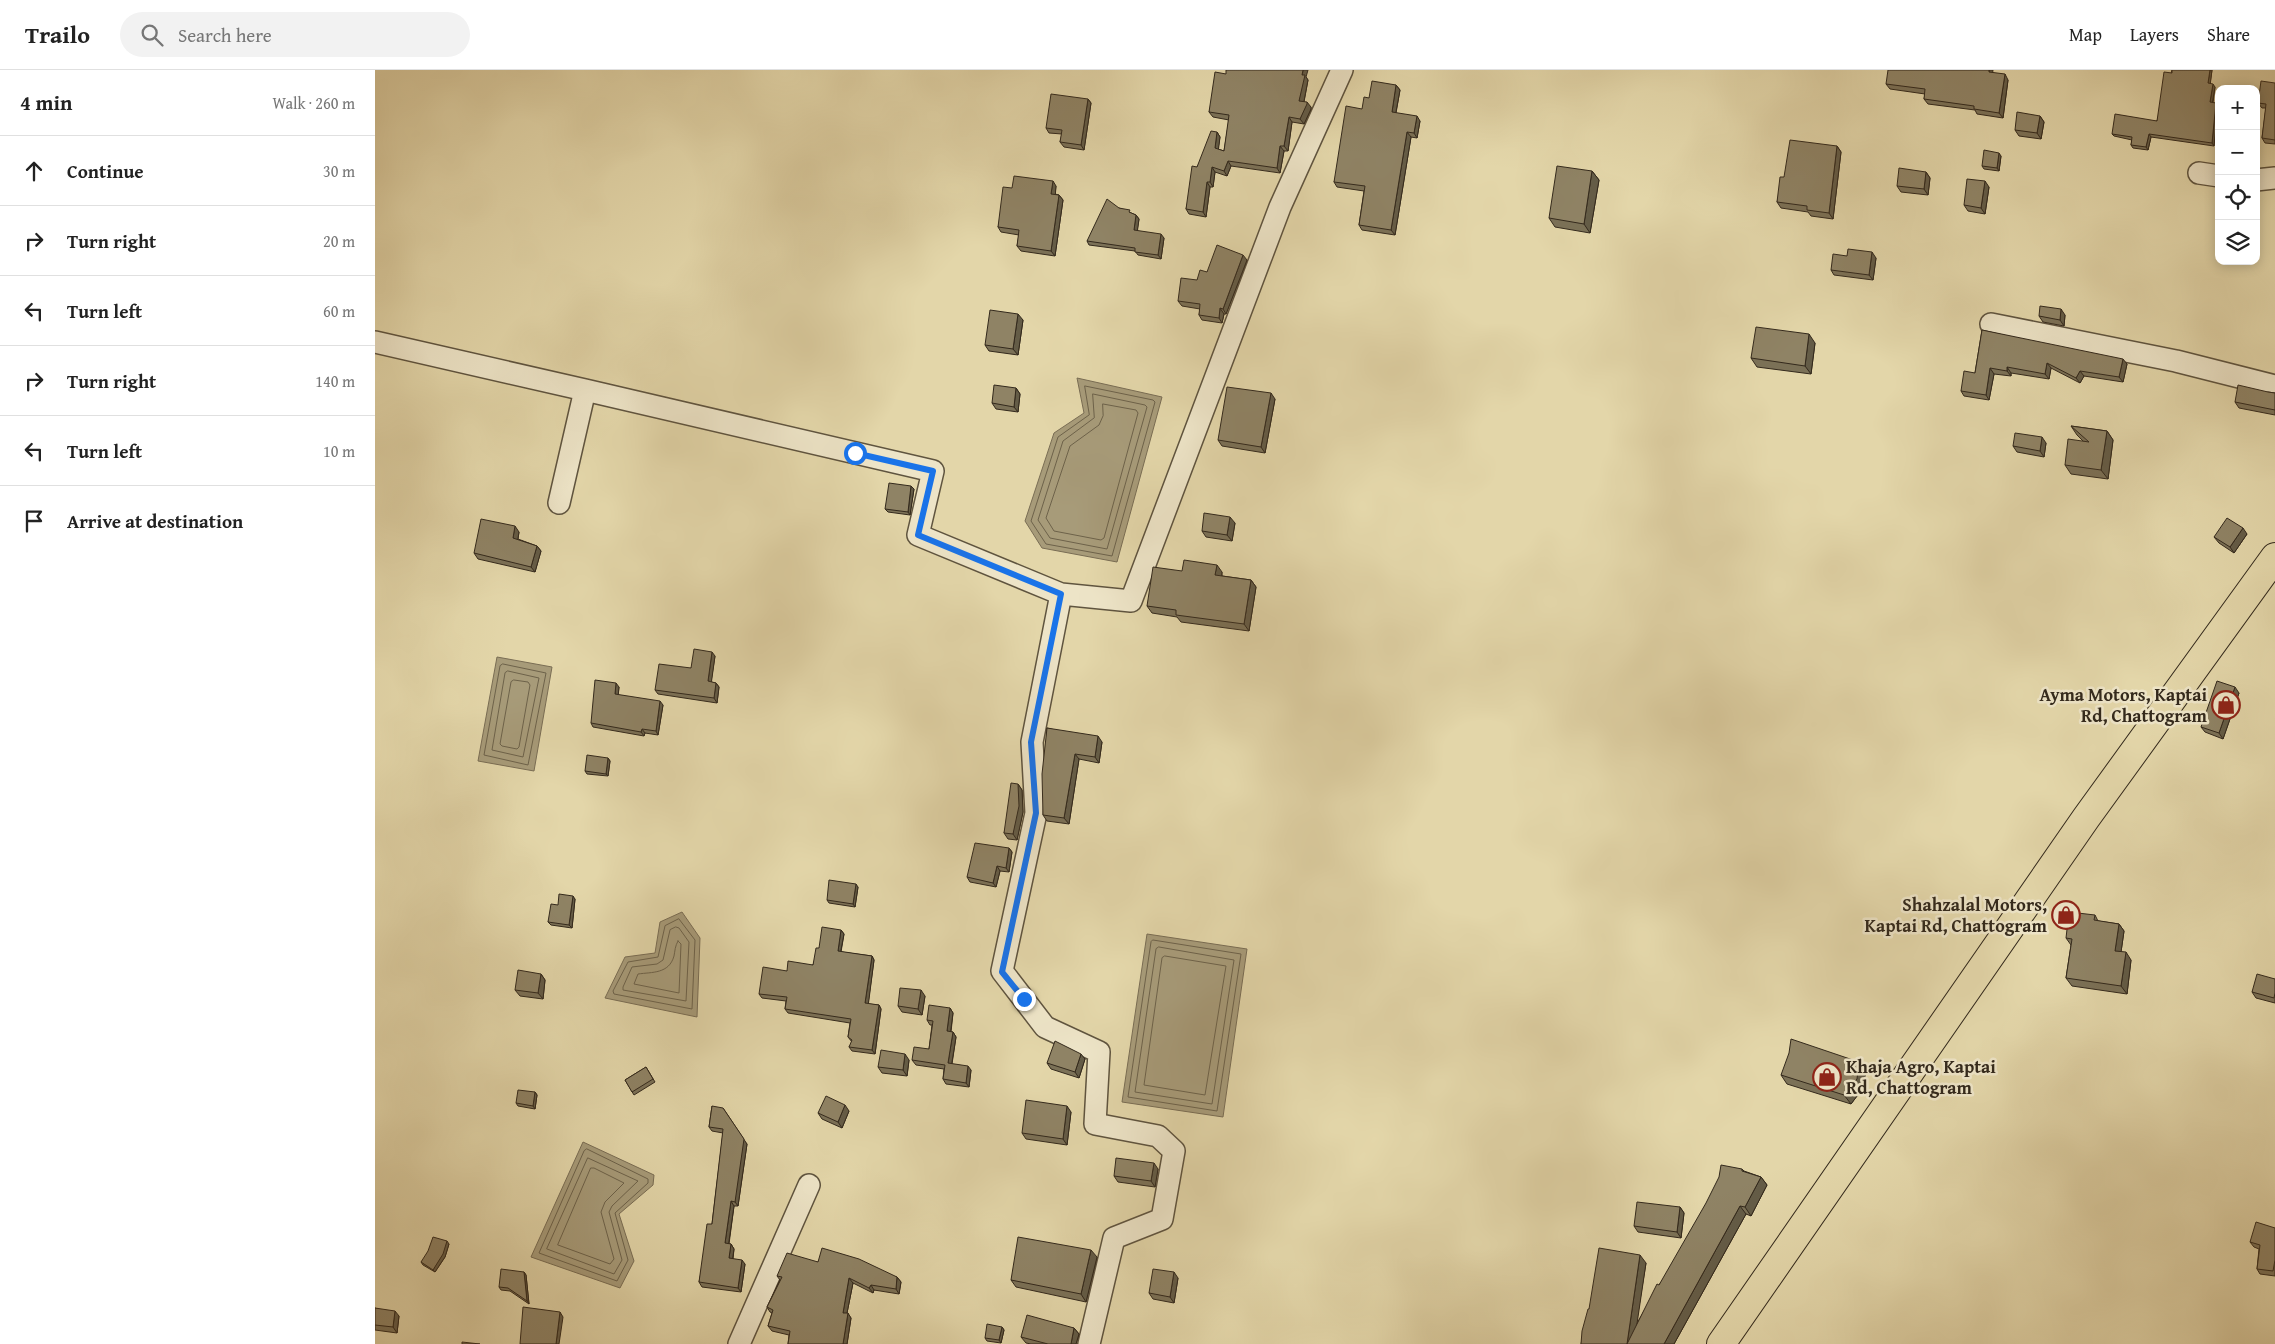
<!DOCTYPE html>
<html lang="en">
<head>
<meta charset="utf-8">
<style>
	:root { --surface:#fff; --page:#f2f2f2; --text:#222; --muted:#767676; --line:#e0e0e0 }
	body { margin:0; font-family:"Gentium Book Plus",serif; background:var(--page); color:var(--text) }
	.controls { position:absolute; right:15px; top:15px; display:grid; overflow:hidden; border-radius:10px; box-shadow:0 2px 12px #0003 }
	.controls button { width:45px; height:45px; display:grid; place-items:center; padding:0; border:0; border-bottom:1px solid var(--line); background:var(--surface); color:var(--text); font:25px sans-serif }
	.stop { position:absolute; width:15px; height:15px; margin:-11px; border:4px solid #1a73e8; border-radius:50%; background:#fff }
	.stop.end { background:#1a73e8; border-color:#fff; box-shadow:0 1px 5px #0008 }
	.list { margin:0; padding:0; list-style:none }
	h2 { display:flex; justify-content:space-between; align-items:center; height:65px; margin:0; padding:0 20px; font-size:21px }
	h2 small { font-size:16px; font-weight:400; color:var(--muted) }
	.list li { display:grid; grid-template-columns:32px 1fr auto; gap:15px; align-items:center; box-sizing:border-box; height:70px; padding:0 20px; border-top:1px solid var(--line) }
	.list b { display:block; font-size:19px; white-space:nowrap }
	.list em { font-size:16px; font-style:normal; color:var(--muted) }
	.icon { flex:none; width:28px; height:28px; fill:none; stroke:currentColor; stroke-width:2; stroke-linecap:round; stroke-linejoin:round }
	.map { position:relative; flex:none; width:1900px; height:1274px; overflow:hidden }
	header { display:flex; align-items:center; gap:30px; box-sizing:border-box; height:70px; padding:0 25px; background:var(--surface); border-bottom:1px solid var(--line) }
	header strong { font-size:24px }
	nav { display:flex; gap:28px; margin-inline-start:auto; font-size:18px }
	.search { width:350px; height:45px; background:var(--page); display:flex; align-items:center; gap:12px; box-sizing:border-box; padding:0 18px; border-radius:28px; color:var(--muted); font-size:19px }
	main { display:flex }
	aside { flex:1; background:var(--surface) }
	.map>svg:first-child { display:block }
	.water { fill:#a79b79; stroke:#796d54 }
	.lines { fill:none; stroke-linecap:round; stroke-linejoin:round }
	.shore { stroke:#6d624a; stroke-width:1 }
	.street-casing { stroke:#5f543f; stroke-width:24 }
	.primary-casing { stroke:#33291c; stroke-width:30 }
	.street { stroke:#ede4c7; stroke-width:21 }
	.primary { stroke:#e3d6a9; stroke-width:28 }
	.wall { fill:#7b7157; stroke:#33291c }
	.shaded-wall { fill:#645c47; stroke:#33291c }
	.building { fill:#8f8365; stroke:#33291c }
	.route { stroke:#1a73e8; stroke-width:6 }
	.labels { text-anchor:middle; stroke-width:5; stroke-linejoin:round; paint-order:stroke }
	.poi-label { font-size:18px; font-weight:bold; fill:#33291c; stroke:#ede4c7; text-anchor:end }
</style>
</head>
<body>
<header>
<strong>Trailo</strong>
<div class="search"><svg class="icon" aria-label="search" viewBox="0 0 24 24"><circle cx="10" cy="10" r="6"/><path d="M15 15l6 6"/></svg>Search here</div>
<nav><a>Map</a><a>Layers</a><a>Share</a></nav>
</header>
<main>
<aside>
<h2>4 min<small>Walk · 260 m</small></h2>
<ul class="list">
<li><svg class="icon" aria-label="ahead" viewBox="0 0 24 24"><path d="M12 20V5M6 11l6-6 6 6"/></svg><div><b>Continue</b></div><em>30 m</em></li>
<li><svg class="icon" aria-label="right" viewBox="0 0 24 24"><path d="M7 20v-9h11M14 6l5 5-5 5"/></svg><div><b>Turn right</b></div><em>20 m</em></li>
<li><svg class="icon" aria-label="left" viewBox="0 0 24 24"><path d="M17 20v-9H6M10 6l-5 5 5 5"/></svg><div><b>Turn left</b></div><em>60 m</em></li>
<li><svg class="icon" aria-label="right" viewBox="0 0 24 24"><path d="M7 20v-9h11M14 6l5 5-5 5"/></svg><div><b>Turn right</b></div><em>140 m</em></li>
<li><svg class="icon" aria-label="left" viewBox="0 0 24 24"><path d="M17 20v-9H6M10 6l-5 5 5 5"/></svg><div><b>Turn left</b></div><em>10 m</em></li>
<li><svg class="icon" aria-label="arrive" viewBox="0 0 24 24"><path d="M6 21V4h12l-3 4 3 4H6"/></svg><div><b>Arrive at destination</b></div></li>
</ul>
</aside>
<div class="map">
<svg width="1900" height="1274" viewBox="0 0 1900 1274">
	<rect width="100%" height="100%" fill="#e3d6a9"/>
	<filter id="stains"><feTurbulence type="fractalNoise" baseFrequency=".004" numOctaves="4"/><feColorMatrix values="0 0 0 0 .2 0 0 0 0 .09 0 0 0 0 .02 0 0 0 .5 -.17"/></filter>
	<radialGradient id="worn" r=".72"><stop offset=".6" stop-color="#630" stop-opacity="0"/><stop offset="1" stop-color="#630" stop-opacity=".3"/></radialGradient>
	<!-- water -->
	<path class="water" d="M702,308L787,327L742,492L667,478L650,451L679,363L709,343Z
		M122,587L177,597L159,701L103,691Z
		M307,842L325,868L322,947L230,928L250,887L280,883L285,852Z
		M772,864L872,879L848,1047L747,1032Z
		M208,1072L279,1105L278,1115L244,1144L259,1191L245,1218L156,1187Z"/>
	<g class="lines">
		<!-- shore -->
		<path class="shore" d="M710,316L778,330L780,332L737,486L671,474L656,451L683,367L714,345Z
			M718,324L770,335L772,337L732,479L675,468L663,450L688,371L719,348Z
			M728,334L761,340L763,343L729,468L726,470L679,461L671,448L695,376L724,355L728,346Z
			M128,594L171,603L153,695L109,685L125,596Z
			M133,601L164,608L148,687L117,680L130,603Z
			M139,610L153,612L155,615L144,677L142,679L127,676L125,674L136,612Z
			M304,849L320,870L317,939L239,924L238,921L253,892L283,887L290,856Z
			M301,857L304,858L314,872L311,931L248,920V917L257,897L282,894L288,890L295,860Z
			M778,870L866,884L842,1041L753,1027L776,872Z
			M303,871L306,874L304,923L259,914L263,904C277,902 294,904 299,886C300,881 300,876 303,871Z
			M784,877L859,890L837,1034L760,1022L781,879Z
			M790,886L851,896L830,1025L769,1015L787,888Z
			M212,1079L273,1109V1113L240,1143L253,1190L242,1211L164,1183L209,1081Z
			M213,1088L263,1111L237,1136L234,1142L247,1190L239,1204L172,1179Z
			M216,1098H219L249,1113L230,1132L226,1142L239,1189L235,1194L183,1175Z"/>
		<defs>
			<path id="street" d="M1824,103L1844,106
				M1881,110L1900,108
				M1616,254L1801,291L1900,316
				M0,272L210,320L184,433
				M210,320L558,401L543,465L686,524L756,531L905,137L967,0
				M686,524L657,672L661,743L627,901L670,957L724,982L720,1054L783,1066L799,1081L787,1149L739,1168L714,1274
				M364,1274L434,1115"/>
			<path id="primary" d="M1346,1274L1711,748L1900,487"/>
		</defs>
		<!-- street casing -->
		<use href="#street" class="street-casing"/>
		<!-- primary casing -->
		<use href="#primary" class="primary-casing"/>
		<!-- street -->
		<use href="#street" class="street"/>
		<!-- primary -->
		<use href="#primary" class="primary"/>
	</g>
	<!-- wall -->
	<path class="wall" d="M1797,0H1837L1835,14L1840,17L1838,33L1843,36L1839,76L1776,67L1773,80L1758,78L1756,75L1757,70L1739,66L1737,64L1782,51Z
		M1618,3L1633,10L1628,48L1602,44L1600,40L1553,34L1549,29L1550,24L1515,19L1511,14Z
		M851,4L931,7L933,10L929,32L936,37V39L929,54L917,52L913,81H909L905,103L856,96L852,106L840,102L838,117H835L831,147L814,144L811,139L822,97L842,62L845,67L843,79L849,81L854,50L838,47L834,42Z
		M1900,13V74L1890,73L1887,68L1891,38H1887L1883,33Z
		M1021,15L1025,20L1021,43L1045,51L1042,68L1036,67L1020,165L987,160L984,155L989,121L962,117L959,112L994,28Z
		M713,29L716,33L709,80L689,77L685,72L687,64L674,63L671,58Z
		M1665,46L1669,52L1666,69L1644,66L1640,60Z
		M1462,76L1466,82L1458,149L1436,146L1433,142L1406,138L1402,132L1409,107Z
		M1626,86L1624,101L1609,99L1607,96Z
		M1217,101L1224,110L1215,163L1180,157L1174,148Z
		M1551,102L1555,108L1553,125L1526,122L1522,116Z
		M681,116L680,124L684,125L688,130L680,186L646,181L642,176L644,165L626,162L623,157L637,118Z
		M1614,117L1610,144L1593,141L1589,135Z
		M744,138L761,145L764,149L762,161L789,168L786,189L763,185L760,181L714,175L712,171Z
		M1472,186L1501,188L1498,210L1459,205L1456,200Z
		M872,190L851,244H849L847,253L827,250L824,245L825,239L807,236L803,231L822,210L832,202Z
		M1690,245L1689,256L1668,252L1664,246Z
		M648,250L643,285L614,281L610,275Z
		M1607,260L1752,294L1748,312L1709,306L1705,313L1676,298L1674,309L1636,303V306L1619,304L1614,330L1589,326L1586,321L1600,303Z
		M1440,273L1436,304L1382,297L1376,288Z
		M641,318L645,324L643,342L621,339L617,333Z
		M1893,322L1900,323V345L1864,338L1860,332Z
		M900,329L890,383L847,376L843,370Z
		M1696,356L1732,361L1738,370L1733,409L1696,404L1690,395L1709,372L1702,365Z
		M1671,373L1669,387L1642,382L1638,376Z
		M536,416L539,419L535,445L513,442L510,439Z
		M860,453L857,471L831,467L827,461Z
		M144,462L143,469L162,476L166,481L160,502L103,489L99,483Z
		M1872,464L1859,483L1844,473L1839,467Z
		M807,501L847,502V506L876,510L881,517L874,561L806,552L802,547L777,543L772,536Z
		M340,586L336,612L341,613L344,617L342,633L283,624L280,620L316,598Z
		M244,617L243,625L288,635L283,665L270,663L269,666L218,657L216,653Z
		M1864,623L1848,669L1830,662L1826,657Z
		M672,658L727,672L724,693L704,689L694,754L672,751L668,745Z
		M233,688L235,691L233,706L212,704L210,701Z
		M643,714L647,720L648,742L642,770L633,769L629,763Z
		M634,778L637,782L634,802L625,801L621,817L595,812L592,807Z
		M483,817L480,837L454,833L452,830Z
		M200,829L197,858L176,855L173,852L183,835Z
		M1720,845L1723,851L1744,854L1749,861L1746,882L1756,890L1752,924L1697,916L1691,908L1696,875L1691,868Z
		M466,860L469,864L466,882L497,886L499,890L493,934L504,935L506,939L500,984L477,981L474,977L477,972L473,967L475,953L413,943L410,939L411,931L387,928L384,924L412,901L438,895L444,878Z
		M166,904L170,910L168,929L145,926L140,920Z
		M1900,909V933L1881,928L1877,922Z
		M550,926L547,945L527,942L523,936Z
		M575,938L578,943L576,962H578L581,967L577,994L596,1000L594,1017L571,1014L568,1009L569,999L541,995L537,990L554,979L557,955H555L552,950Z
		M710,989L704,1008L676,999L672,993Z
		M534,990L532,1006L507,1003L503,997Z
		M271,997L280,1012L259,1025L250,1010Z
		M1491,1001L1488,1018L1476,1034L1412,1014L1406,1005Z
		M160,1022L162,1025L160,1039L143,1036L141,1033Z
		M337,1036L372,1074L363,1136H359L354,1174H356L359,1179L358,1189L370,1194L366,1222L327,1217L324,1212L337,1154L348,1063L337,1061L334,1057Z
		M474,1041L467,1058L447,1049L443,1043Z
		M696,1042L692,1075L651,1069L647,1063Z
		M783,1099L780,1117L743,1112L739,1106Z
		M1367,1099L1369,1101L1386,1107L1392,1115L1376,1146L1371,1144L1299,1274H1206L1214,1239L1271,1193L1261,1255L1284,1215Z
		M1305,1137L1309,1143L1306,1168L1263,1162L1259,1156Z
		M1900,1158V1206L1885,1204L1882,1199L1884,1179L1879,1177L1875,1172Z
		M74,1174L70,1187L60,1202L48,1195L46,1192Z
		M722,1187L711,1232L641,1217L636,1210Z
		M443,1192L522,1207L526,1212L524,1224L499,1220L498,1223L478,1213L472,1243L476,1248L472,1274H413L414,1265L397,1261L393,1256L397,1243L395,1242L392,1237L405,1210L402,1206Z
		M149,1202L151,1205L154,1234L135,1221L126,1220L124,1217Z
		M803,1208L799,1233L778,1229L774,1223Z
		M0,1238L24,1246L22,1263L0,1260Z
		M627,1257L629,1260L626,1273L612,1271L610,1268Z
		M699,1258L704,1264L701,1274H656L651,1273L646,1267Z"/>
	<!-- shaded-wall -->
	<path class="shaded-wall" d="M928,0H933L931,7L933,10L928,36L924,31Z
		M1614,0H1618L1617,7L1614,2Z
		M1835,0H1837L1835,16L1833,13Z
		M1630,4L1633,10L1628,48L1624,43Z
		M1838,14L1840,17L1837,35L1835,32Z
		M1021,15L1025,20L1020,47L1017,42Z
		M713,29L716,33L709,80L706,75Z
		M932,32L936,37V39L929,54L925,49Z
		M1841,33L1843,36L1839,76L1837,73Z
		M1042,46L1045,51L1042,68L1039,63Z
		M1665,46L1669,52L1666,69L1662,63Z
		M914,47L917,52L913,81L909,76Z
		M842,62L845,67L843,83L840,78Z
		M1032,62L1036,67L1020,165L1016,160Z
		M1774,64L1776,67L1773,80L1771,77Z
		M905,76L909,81L905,103L902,98Z
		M1462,76L1466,82L1458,149L1454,143Z
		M1624,83L1626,86L1624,101L1622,98Z
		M853,91L856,96L852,106L849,101Z
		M837,97L840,102L838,117L835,112Z
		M1217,101L1224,110L1215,163L1209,154Z
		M1551,102L1555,108L1553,125L1549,119Z
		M678,111L681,116L680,129L676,124Z
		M1610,111L1614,117L1610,144L1606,138Z
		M832,112L835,117L831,147L828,142Z
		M684,125L688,130L680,186L676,181Z
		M761,145L764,149L762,164L759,160Z
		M786,164L789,168L786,189L783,185Z
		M1497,182L1501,188L1498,210L1494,205Z
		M868,185L872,190L851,244L848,239Z
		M845,238L849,244L847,253L844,248Z
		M1686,239L1690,245L1689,256L1685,250Z
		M643,244L648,250L643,285L638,279Z
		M1434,264L1440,273L1436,304L1430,296Z
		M1748,289L1752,294L1748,312L1744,307Z
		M1672,293L1676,298L1674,309L1670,304Z
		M1632,297L1636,303V306L1632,301Z
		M1615,298L1619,304L1614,330L1611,325Z
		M1705,301L1709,306L1705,313L1701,308Z
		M641,318L645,324L643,342L639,337Z
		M896,323L900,329L890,383L886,377Z
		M1732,361L1738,370L1733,409L1726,400Z
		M1667,367L1671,373L1669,387L1665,381Z
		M536,416L539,419L535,445L533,442Z
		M855,447L860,453L857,471L852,465Z
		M140,456L144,462L142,474L138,468Z
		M1868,458L1872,464L1859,483L1855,477Z
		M162,476L166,481L160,502L156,497Z
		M842,495L847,502L846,512L840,505Z
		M876,510L881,517L874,561L869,554Z
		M337,582L340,586L336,615L333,611Z
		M241,613L244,617L243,628L240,624Z
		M341,613L344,617L342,633L339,628Z
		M1860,617L1864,623L1848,669L1844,663Z
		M285,631L288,635L283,665L281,661Z
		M267,659L270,663L269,666L266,662Z
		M723,666L727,672L724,693L720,687Z
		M700,684L704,689L694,754L689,748Z
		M233,688L235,691L233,706L231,704Z
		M643,714L647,720L648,742L642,770L638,764Z
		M634,778L637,782L634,802L631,798Z
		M622,796L625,801L621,817L618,813Z
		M481,814L483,817L480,837L478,834Z
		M198,826L200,829L197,858L194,855Z
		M1744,854L1749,861L1745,889L1740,881Z
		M466,860L469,864L465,885L463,881Z
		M1751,882L1756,890L1752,924L1746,916Z
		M497,886L499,890L493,937L490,933Z
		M166,904L170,910L168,929L163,923Z
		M546,920L550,926L547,945L543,939Z
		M504,935L506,939L500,984L497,980Z
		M575,938L578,943L575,966L572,961Z
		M578,962L581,967L576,998L573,993Z
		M530,984L534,990L532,1006L528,1000Z
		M706,984L710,989L704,1008L700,1002Z
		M1484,992L1491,1001L1488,1018L1476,1034L1469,1025Z
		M593,996L596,1000L594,1017L591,1013Z
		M160,1022L162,1025L160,1039L158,1036Z
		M470,1035L474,1041L467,1058L463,1052Z
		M692,1036L696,1042L692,1075L688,1069Z
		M348,1038L372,1074L363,1136L360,1132Z
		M779,1093L783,1099L780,1117L776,1111Z
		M1386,1107L1392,1115L1376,1146L1370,1137Z
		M356,1131L359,1136L353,1178L350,1173Z
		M1365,1136L1371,1144L1299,1274H1289Z
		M1305,1137L1309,1143L1306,1168L1302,1162Z
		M72,1171L74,1174L70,1187L60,1202L58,1200Z
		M356,1174L359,1179L357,1193L354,1188Z
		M716,1180L722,1187L711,1232L706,1224Z
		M1265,1185L1271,1193L1259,1274H1252Z
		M367,1190L370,1194L366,1222L363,1218Z
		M149,1202L151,1205L154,1234L152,1231Z
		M799,1202L803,1208L799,1233L795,1227Z
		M522,1207L526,1212L524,1224L521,1219Z
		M474,1208L478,1213L471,1248L468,1243Z
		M496,1215L499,1220L498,1223L494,1218Z
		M20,1241L24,1246L22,1263L18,1257Z
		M185,1242L188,1247L184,1274H181Z
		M473,1243L476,1248L472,1274H468Z
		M627,1257L629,1260L626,1273L624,1270Z
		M699,1258L704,1264L701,1274H696Z"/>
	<!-- building -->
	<path class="building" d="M851,0H928L927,5H930L924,31L932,32V34L925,49L914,47L909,76H905L902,98L853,91L849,101L837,97L835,112H832L828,142L811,139L817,96L822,97L836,61L842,62L840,78L849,81L854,45L834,42L840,2L851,4Z
		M1513,0H1614V2L1630,4L1624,43L1599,39V36L1549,29L1550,19L1511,14Z
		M1797,0H1835L1833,13L1838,14L1835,32L1841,33L1837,73L1774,64L1771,77L1756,75L1757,67L1737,64L1740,44L1782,51L1789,2L1797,3Z
		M997,11L1021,15L1017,42L1042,46L1039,63L1032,62L1016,160L984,155L990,116L959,112L971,36L987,39L989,27L994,28Z
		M1886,11L1900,13V70L1887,68L1891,34L1883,33Z
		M676,24L713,29L706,75L685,72L687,60L671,58Z
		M1642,42L1665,46L1662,63L1640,60Z
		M1415,70L1462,76L1454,143L1432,140V136L1402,132L1405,107H1409Z
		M1609,80L1624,83L1622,98L1607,96Z
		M1182,96L1217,101L1209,154L1174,148Z
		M1524,98L1551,102L1549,119L1522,116Z
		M639,106L678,111L676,124L684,125L676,181L642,176L644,160L623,157L628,117L637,118Z
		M1592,109L1610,111L1606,138L1589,135Z
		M732,129L744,138L755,140L754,142L761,145L759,160L786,164L783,185L760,182V178L712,171Z
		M842,175L868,185L848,239L845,238L844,248L824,245L825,234L803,231L806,208L822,210L825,200L832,202Z
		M1473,179L1497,182L1494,205L1456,200L1458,184L1472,186Z
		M1665,236L1686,239L1685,250L1664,246Z
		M615,240L643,244L638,279L610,275Z
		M1381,257L1434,264L1430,296L1376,288Z
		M1607,260L1748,289L1744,307L1705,301L1701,308L1672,293L1670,304L1632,297V301L1615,298L1611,325L1586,321L1589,301L1600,303Z
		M619,315L641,318L639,337L617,333Z
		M1863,315L1893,322L1900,323V340L1860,332Z
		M852,317L896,323L886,377L843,370Z
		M1696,356L1732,361L1726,400L1690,395L1693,369L1714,372Z
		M1640,363L1667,367L1665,381L1638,376Z
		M514,413L536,416L533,442L510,439Z
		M829,443L855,447L852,465L827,461Z
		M1852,448L1868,458L1855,477L1839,467Z
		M106,449L140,456L138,468L162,476L156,497L99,483Z
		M809,490L842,495L840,505L876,510L869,554L801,545V540L772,536L778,497L807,501Z
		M319,579L337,582L333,611L341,613L339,628L280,620L284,594L316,598Z
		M220,610L241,613L240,624L285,631L281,661L267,659L266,662L216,653Z
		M1842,611L1860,617L1844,663L1826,657Z
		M672,658L723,666L720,687L700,684L689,748L668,745L667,704Z
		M212,685L233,688L231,704L210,701Z
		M636,713L643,714L644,736L638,764L629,763Z
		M600,773L634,778L631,798L622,796L618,813L592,807Z
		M454,810L481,814L478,834L452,830Z
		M184,824L198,826L194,855L173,852L176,834L183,835Z
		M1694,842L1720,845L1719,850L1744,854L1740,881L1751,882L1746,916L1691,908L1697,869L1691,868Z
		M447,857L466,860L463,881L497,886L490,933L504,935L497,980L474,977L477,970L473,967L476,949L410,939L412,927L384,924L388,897L412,901L413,891L438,895L441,878H444Z
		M143,900L166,904L163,923L140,920Z
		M1882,904L1900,909V923L1899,928L1877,922Z
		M525,918L546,920L543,939L523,936Z
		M554,935L575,938L572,961L578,962L573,993L593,996L591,1013L568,1009L570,995L537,990L539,977L554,979L558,951L552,950Z
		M1416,969L1484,992L1482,1009L1469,1025L1406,1005L1414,983Z
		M680,971L706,984L700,1002L672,993Z
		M506,980L530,984L528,1000L503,997Z
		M271,997L278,1009L257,1022L250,1010Z
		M143,1020L160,1022L158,1036L141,1033Z
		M451,1026L470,1035L463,1052L443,1043Z
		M651,1030L692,1036L688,1069L647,1063Z
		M337,1036L348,1038L369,1069L360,1132L356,1131L350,1173L356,1174L354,1188L367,1190L363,1218L324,1212L332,1154H337L348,1059L334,1057Z
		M741,1088L779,1093L776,1111L739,1106Z
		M1346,1095L1367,1099V1101L1386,1107L1370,1137L1365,1136L1289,1274H1252L1282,1214L1284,1215L1331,1133L1344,1107Z
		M1262,1132L1305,1137L1302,1162L1259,1156Z
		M1881,1152L1900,1158V1190L1898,1201L1882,1199L1885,1175L1875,1172Z
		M58,1167L72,1171L68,1184L58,1200L46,1192L53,1181Z
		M643,1167L716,1180L706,1224L636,1210Z
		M447,1178L484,1189L522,1207L521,1219L496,1215L494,1218L474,1208L468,1243H473L468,1274H413L415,1261L393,1256L398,1240L392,1237L407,1207L402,1206L412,1183L443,1192Z
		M1224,1178L1265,1185L1252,1274H1206L1207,1261L1213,1239H1214Z
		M126,1199L149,1202L152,1231L133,1218L124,1217Z
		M778,1199L799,1202L795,1227L774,1223Z
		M148,1237L185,1242L181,1274H145Z
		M0,1238L20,1241L18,1257L0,1255Z
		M652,1245L699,1258L696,1274H673L646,1267Z
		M612,1254L627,1257L624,1270L610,1268Z
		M87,1272L105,1274H87Z"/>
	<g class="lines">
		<!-- route -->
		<path class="route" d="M480,383L558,401L543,465L686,524L656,672L661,743L627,902L649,929"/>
	</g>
	<!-- icons -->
	<defs>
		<symbol id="shop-ring" viewBox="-11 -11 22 22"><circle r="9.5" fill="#ede4c7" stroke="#8f2418" stroke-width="1.5"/><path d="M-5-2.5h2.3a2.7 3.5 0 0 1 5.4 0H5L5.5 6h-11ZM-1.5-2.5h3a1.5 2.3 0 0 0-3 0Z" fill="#8f2418"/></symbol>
	</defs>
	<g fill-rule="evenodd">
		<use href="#shop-ring" x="1835" y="619" width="32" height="32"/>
		<use href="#shop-ring" x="1675" y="829" width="32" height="32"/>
		<use href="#shop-ring" x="1436" y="991" width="32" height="32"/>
	</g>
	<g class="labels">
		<!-- poi labels -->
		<g class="poi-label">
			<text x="1832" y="631">Ayma Motors, Kaptai<tspan x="1832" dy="21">Rd, Chattogram</tspan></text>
			<text x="1672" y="841">Shahzalal Motors,<tspan x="1672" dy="21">Kaptai Rd, Chattogram</tspan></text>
			<text x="1471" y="1003" text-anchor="start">Khaja Agro, Kaptai<tspan x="1471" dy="21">Rd, Chattogram</tspan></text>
		</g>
	</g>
	<rect width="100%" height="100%" filter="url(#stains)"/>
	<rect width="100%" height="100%" fill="url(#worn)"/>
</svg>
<div class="controls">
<button>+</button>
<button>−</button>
<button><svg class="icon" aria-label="locate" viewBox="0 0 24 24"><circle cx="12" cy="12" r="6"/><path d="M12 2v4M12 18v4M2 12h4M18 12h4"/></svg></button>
<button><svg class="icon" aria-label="layers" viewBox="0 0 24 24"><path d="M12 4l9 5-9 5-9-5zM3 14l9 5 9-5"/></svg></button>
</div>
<div class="stop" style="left:480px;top:383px"></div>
<div class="stop end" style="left:649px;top:929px"></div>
</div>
</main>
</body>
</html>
